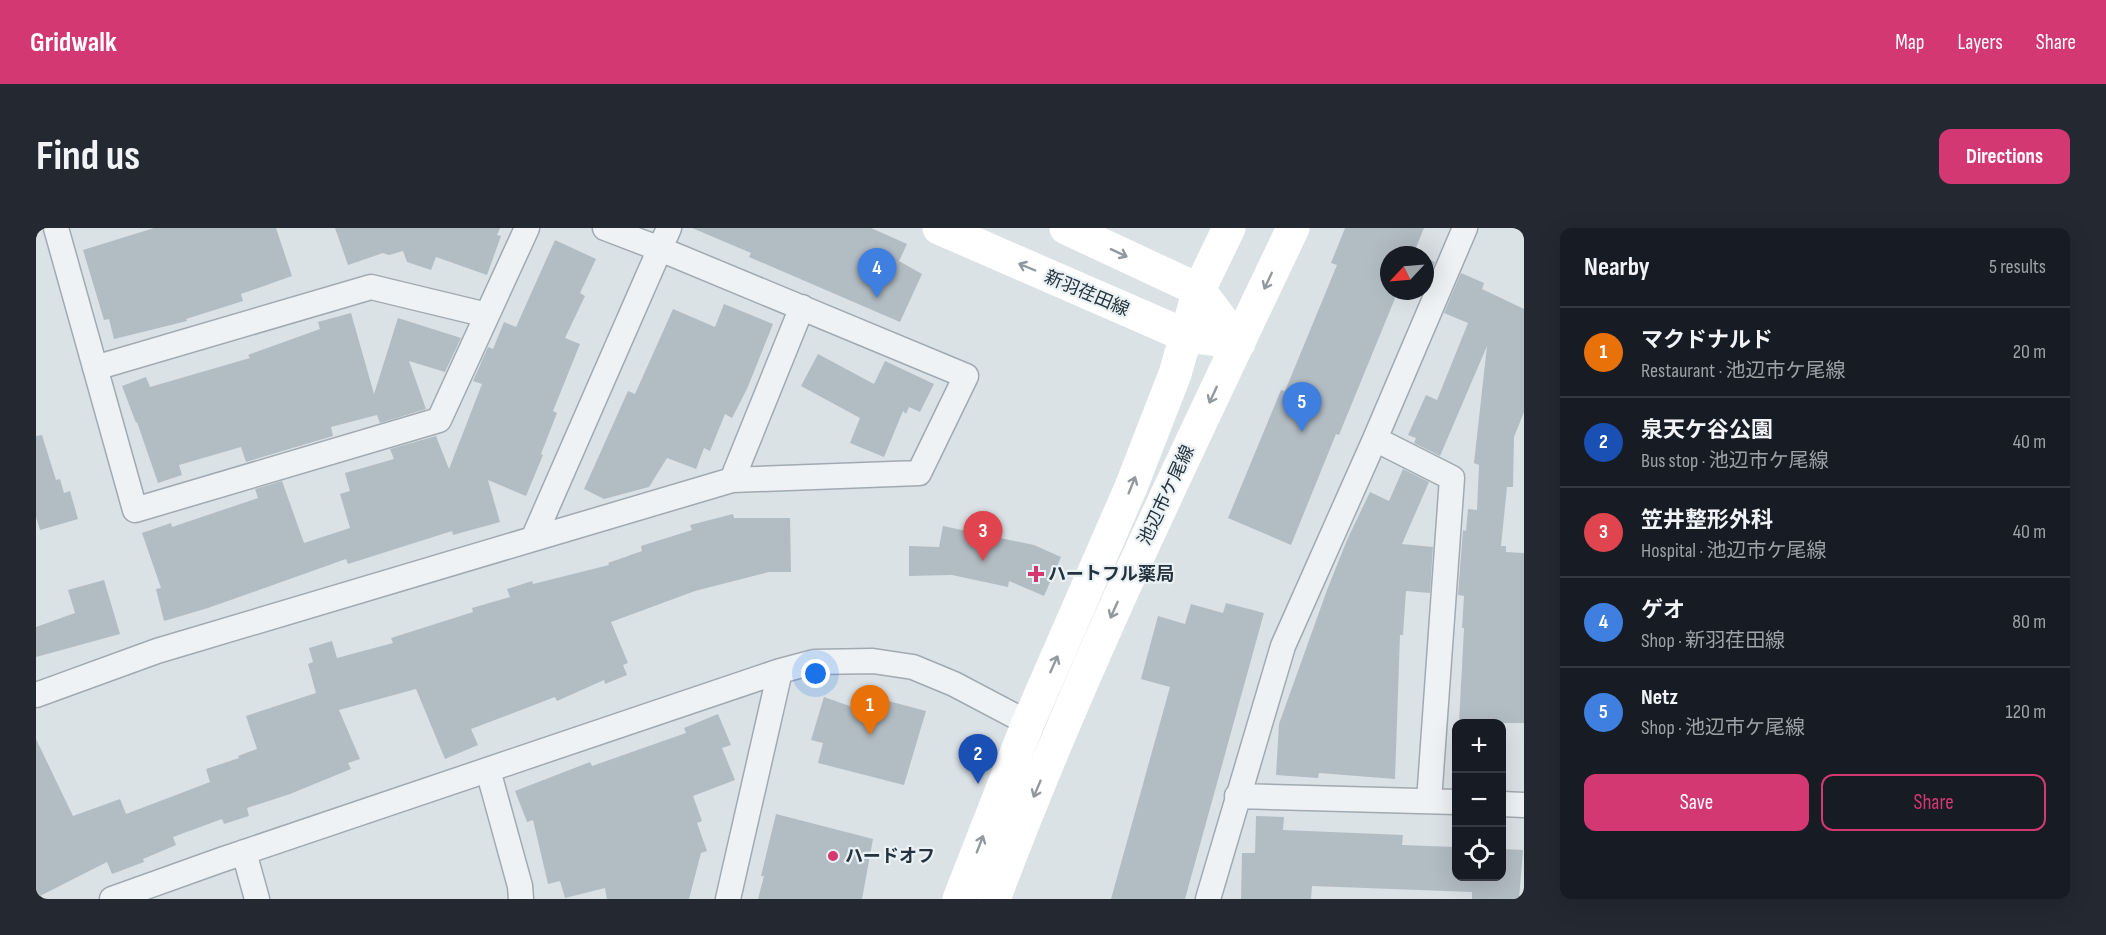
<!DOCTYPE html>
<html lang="en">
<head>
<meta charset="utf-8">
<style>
	:root { --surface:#171b24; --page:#242831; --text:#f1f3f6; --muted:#9ea1a6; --line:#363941; --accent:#d33873 }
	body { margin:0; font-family:"Sofia Sans Condensed","Noto Sans JP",sans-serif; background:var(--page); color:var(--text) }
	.controls { position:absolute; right:18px; bottom:18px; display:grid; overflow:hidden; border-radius:12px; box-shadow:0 6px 24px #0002 }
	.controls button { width:54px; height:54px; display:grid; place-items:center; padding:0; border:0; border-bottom:2px solid var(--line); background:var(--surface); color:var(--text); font:30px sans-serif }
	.compass { position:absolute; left:1344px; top:18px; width:54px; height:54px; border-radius:50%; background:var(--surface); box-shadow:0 6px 24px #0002; rotate:244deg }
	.you { position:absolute; left:780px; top:446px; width:21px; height:21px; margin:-15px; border:4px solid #fff; border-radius:50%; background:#1a73e8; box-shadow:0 0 0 9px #1a73e833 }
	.badge { display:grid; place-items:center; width:39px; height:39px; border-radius:50%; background:var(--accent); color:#fff; font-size:20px; font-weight:700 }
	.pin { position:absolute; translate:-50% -50px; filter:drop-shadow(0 2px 3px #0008) }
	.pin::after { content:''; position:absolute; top:32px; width:21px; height:18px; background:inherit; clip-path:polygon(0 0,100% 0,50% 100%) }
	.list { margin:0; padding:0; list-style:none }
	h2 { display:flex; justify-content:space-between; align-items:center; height:78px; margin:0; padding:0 24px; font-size:26px }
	h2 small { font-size:20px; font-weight:400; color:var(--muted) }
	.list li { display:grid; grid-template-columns:39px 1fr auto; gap:18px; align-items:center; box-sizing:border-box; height:90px; padding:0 24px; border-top:2px solid var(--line) }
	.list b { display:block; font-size:22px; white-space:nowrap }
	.list p { margin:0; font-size:20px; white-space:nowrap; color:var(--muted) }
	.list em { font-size:20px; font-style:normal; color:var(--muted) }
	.actions { display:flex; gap:12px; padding:18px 24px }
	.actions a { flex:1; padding:14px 0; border:2px solid var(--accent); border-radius:12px; text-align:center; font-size:21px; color:var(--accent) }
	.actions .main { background:var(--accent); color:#fff }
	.icon { flex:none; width:33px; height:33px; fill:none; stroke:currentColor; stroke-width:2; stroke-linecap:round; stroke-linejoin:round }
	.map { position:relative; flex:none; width:1488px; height:671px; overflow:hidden; border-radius:12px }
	header { display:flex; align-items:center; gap:36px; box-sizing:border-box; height:84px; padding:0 30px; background:var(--accent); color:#fff }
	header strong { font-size:28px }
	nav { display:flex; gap:33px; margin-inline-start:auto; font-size:21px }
	.intro { display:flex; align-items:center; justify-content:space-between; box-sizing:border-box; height:144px; padding:0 36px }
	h1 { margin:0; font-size:42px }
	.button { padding:15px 27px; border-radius:12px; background:var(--accent); color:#fff; font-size:21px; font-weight:700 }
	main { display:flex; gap:36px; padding:0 36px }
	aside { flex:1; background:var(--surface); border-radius:12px; box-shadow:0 6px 24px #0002 }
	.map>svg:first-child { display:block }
	.building { fill:#b2bcc3 }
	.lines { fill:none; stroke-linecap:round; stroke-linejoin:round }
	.street-casing { stroke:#a0aab0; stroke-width:27 }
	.street { stroke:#eef2f5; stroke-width:24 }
	.secondary { stroke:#fff; stroke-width:33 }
	.oneway { stroke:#92999e }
	.poi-dot { fill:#d33873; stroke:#eaf1f4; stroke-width:2 }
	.labels { text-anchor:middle; stroke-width:4.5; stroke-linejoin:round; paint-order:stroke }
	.street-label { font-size:18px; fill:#24333d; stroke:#eaf1f4 }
	.poi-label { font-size:18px; font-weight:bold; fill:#24333d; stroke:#eaf1f4; text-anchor:start }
</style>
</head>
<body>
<header>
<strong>Gridwalk</strong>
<nav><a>Map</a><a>Layers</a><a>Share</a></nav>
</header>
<div class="intro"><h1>Find us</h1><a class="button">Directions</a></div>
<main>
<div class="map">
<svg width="1488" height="671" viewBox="0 0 1488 671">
	<rect width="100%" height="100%" fill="#dbe2e6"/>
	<!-- building -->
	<path class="building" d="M118,0H240L256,48L205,66L207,73L150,91L151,93L78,111L73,91L68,92L47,22Z
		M299,0H464L461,7L465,8L451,47L400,29L395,42L371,34L367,23L353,27L347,25L312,37Z
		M656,0H835L871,16L863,33L886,46L864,94L713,29L715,25Z
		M1309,0H1388L1377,27H1353V63H1362L1303,207L1300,206L1255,317L1192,290L1245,162L1249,163L1301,37L1295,35Z
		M519,12L560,31L544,65L549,68L529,110L544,116L517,183L521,185L505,226L507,227L490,268L452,252L464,294L417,307L416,303L312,336L310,331L172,380L128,393L120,361L125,360L106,305L135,295L136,299L222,270L219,261L246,253L268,315L314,300L304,266L314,263L309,245L358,231L354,221L400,208L413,241L446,156L437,153L452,119L457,121L468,94L480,99Z
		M1389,30L1399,34L1389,57Z
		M1425,45L1448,55L1446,61L1488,81V184L1478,209L1477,259H1471L1465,318H1470V324L1488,325V495H1423L1428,400H1426L1428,368L1422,367L1427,302L1430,303L1432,281L1441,282L1443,237L1438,235L1451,118L1404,228L1378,215L1380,210L1372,207L1390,167L1401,172L1432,95L1408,85Z
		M688,76L737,96L711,161L696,190L689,186L674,223L668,220L660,241L631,230L613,259L568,271L548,261L592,163L599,166L637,81L679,99Z
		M315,85L338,166L362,90L425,110L409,144L373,133L390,181L344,195L341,187L295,199L297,208L210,234L205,219L143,237L146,247L122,255L101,194L100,195L86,158L110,149L114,159L214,130L212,127L284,101L282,94Z
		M782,126L838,156L849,133L898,156L884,184L873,179L870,186L867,183L848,229L814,215L824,190L765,158Z
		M6,207L20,252L24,251L28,265L34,263L42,291L4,302L0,289V208Z
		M1367,241L1393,254L1366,316L1397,319L1394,365L1370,363L1367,407H1364L1359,551L1283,545L1282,550L1240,547L1243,496L1291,362L1311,312L1334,264L1353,273Z
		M697,286L698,290H754L755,344H733L659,363L575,394L592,435L587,437L591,447L569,456L568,452L521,473L519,469L435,501L442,517L409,531L380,461L303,482L324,531L312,535L315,541L254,566L211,580L213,588L188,596L186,591L137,609L140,617L107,631L108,634L76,646L71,634L0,670V511L37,588L84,571L90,586L174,554L170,541L203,530L202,528L221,521L210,488L280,465L272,436L277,434L273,420L296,413L301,430L357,415L355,410L437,384L436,380L474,369L471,361L496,353L497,356L573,337L572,335L606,323L605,318L656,302L654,297Z
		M907,298L998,317L1025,329L1008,368L973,353L972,359L916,347L873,348V318L903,319Z
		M68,352L84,406L0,429V399L39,385L32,362Z
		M1190,375L1228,385L1149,671H1075L1134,459L1105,451L1122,388L1149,396L1155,376L1187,385Z
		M826,466L890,483L868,557L782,535L787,515L775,512L788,469L822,481Z
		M682,486L695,517L686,520L699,552L657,568L666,593L661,595L671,623L665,625L653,671H571L569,660L529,670L524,653L512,656L497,592L491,594L479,563L554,534L556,538L650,505L648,500Z
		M740,586L837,611L826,671H722L728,648H725Z
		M1220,588L1248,589L1247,602L1367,607L1366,617L1420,619V648H1466V621L1487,622L1483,671H1436V664L1276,658L1275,671H1205L1206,625H1219Z"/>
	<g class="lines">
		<defs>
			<path id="street" d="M20,0L99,282L403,192L491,0
				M59,140L335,59L451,87
				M1339,211L1416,250L1393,573
				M696,252L766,79
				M497,311L696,252L883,245L930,148L624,21L569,0
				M0,467L121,423L497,311L633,0
				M452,542L484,658L485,671
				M1201,568L1420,574
				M1466,576L1488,577
				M208,624L221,671
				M76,671L185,632L744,443L778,434L837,433L877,439L918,456L992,495
				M692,671L744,443
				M1172,671L1247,418L1339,211L1429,0"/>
		</defs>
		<!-- street casing -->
		<use href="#street" class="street-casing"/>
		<!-- street -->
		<use href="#street" class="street"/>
		<!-- secondary -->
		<path class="secondary" d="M903,0L1151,108L1203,115
			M1030,0L1163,62L1203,115
			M923,671L992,495L1095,259L1139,146L1163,62L1193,0
			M958,671C1044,442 1152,221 1257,0"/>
	</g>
	<!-- one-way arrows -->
	<defs><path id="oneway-shaft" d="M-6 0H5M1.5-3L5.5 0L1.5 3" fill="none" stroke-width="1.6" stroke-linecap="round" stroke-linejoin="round" transform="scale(1.5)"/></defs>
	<g class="oneway">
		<use href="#oneway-shaft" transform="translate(1083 25) rotate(25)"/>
		<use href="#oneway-shaft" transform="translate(991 39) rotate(-157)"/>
		<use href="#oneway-shaft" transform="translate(1232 53) rotate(115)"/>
		<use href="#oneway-shaft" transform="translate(1177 167) rotate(115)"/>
		<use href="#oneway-shaft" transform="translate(1096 257) rotate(-68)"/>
		<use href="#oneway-shaft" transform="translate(1078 382) rotate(114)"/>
		<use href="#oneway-shaft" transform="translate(1018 436) rotate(-66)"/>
		<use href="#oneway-shaft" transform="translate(1001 561) rotate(113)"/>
		<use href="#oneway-shaft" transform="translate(944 616) rotate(-69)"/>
	</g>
	<!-- markers -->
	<g class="poi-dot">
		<path d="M997 337h6v6h6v6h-6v6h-6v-6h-6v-6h6z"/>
		<circle cx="797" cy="628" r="6"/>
	</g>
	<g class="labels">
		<!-- street labels -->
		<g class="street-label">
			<text transform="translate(1051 65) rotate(23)" y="6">新羽荏田線</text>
			<text transform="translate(1130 267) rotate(-65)" y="6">池辺市ケ尾線</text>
		</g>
		<!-- poi labels -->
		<g class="poi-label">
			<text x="1012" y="352">ハートフル薬局</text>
			<text x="809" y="634">ハードオフ</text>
		</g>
	</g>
</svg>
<div class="controls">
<button>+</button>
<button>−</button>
<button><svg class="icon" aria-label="locate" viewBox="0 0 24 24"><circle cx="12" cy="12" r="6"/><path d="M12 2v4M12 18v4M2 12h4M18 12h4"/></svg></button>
</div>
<svg class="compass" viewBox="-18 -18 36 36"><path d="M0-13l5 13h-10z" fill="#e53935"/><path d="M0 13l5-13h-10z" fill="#9ea1a6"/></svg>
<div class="you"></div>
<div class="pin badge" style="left:834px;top:507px;background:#e8710a">1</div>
<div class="pin badge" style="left:942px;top:556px;background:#1a4fb4">2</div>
<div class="pin badge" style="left:947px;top:333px;background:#e0444e">3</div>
<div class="pin badge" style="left:841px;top:70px;background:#3f7fe0">4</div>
<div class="pin badge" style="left:1266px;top:204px;background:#3f7fe0">5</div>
</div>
<aside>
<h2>Nearby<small>5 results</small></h2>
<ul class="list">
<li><span class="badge" style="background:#e8710a">1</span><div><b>マクドナルド</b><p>Restaurant · 池辺市ケ尾線</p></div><em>20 m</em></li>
<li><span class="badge" style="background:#1a4fb4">2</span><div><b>泉天ケ谷公園</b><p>Bus stop · 池辺市ケ尾線</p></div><em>40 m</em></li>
<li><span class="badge" style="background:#e0444e">3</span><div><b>笠井整形外科</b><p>Hospital · 池辺市ケ尾線</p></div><em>40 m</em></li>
<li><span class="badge" style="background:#3f7fe0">4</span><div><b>ゲオ</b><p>Shop · 新羽荏田線</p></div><em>80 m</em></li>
<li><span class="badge" style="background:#3f7fe0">5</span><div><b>Netz</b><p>Shop · 池辺市ケ尾線</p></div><em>120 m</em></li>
</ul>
<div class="actions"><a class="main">Save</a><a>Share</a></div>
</aside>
</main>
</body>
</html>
